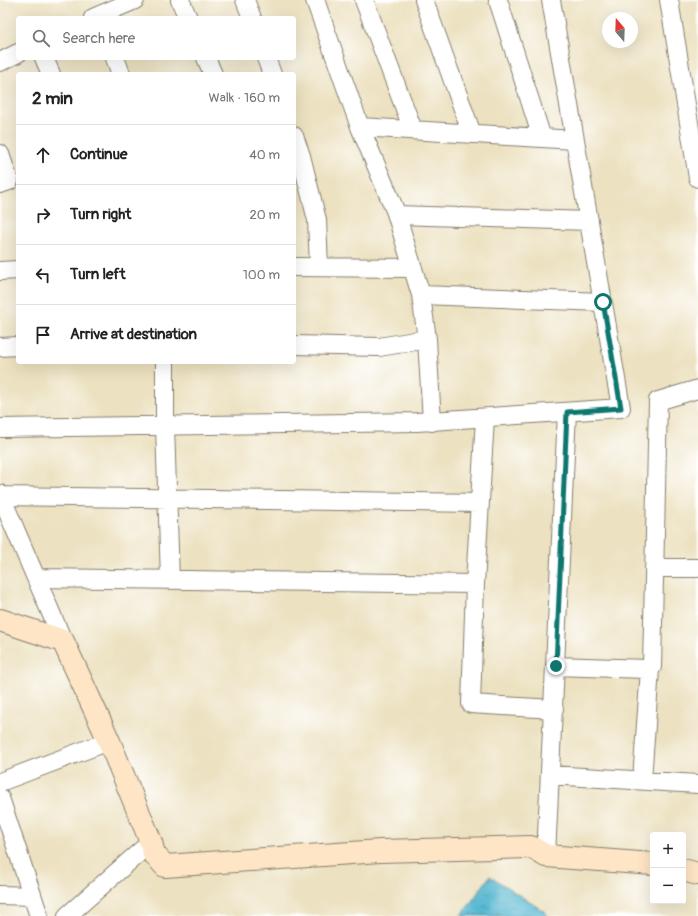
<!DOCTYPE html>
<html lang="en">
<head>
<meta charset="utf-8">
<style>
	:root { --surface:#fff; --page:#f6f6f6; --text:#222; --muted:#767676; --line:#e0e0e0 }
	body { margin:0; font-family:Pangolin,sans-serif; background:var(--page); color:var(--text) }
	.controls { position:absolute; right:12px; bottom:12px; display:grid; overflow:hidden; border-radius:4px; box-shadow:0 4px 16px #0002 }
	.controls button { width:36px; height:36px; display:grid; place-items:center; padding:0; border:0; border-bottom:1px solid var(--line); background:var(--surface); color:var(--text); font:20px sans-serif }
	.compass { position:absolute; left:602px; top:12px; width:36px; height:36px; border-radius:50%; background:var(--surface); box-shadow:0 4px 16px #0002; rotate:341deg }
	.stop { position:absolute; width:12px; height:12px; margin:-9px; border:3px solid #0f766e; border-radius:50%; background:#fff }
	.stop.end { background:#0f766e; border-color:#fff; box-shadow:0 1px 4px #0008 }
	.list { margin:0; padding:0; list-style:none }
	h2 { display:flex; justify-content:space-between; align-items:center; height:52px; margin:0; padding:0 16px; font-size:17px }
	h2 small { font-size:13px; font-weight:400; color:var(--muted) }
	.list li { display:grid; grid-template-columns:26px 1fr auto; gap:12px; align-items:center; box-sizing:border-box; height:60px; padding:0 16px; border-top:1px solid var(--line) }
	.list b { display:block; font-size:15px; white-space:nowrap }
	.list em { font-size:13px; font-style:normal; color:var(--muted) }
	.icon { flex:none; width:22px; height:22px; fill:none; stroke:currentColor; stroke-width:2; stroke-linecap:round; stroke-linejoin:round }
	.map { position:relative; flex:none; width:698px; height:916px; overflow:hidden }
	.search { position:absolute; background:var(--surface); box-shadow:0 4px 16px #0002; left:16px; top:16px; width:280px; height:44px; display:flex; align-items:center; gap:10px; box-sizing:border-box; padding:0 14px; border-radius:4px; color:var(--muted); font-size:15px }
	.panel { position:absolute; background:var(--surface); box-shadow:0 4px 16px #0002; left:16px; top:72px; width:280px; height:292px; border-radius:4px }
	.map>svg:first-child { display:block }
	.water { fill:url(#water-ripples); stroke:#376976 }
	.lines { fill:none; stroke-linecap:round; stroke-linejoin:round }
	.street-casing { stroke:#847e6e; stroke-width:20 }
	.secondary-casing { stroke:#847e6e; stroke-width:24 }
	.street { stroke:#fff; stroke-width:18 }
	.secondary { stroke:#fde5c5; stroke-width:22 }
	.route { stroke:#0f766e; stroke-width:5 }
</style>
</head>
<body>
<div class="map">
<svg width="698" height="916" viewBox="0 0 698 916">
	<defs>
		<pattern id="water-ripples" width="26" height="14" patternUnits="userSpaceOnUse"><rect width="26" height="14" fill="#52b6d0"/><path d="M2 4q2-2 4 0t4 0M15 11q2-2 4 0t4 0" fill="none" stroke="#4393a8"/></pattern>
	</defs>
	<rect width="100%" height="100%" fill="#fff"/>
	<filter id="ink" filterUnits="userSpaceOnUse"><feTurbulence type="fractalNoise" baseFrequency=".025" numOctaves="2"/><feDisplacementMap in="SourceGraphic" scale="8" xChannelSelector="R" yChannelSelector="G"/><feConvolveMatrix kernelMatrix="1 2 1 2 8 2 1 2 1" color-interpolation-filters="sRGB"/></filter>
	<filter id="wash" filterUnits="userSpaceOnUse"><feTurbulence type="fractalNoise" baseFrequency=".012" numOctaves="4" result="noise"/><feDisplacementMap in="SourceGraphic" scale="16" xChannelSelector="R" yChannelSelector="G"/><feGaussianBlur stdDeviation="0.9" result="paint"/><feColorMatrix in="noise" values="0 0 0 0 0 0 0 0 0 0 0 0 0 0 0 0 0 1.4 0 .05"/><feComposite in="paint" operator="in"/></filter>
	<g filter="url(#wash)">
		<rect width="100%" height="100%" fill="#ece1c0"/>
		<!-- water -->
		<path class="water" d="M490,876L545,912L548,916H461Z"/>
	</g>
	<g filter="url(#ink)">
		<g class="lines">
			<defs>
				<path id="street" d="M180,0L188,18
					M245,0L252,18
					M315,0L360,127L542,138
					M364,0L413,130
					M424,0L472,134
					M498,0L542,138L575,140
					M669,0L698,178
					M93,18L135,0
					M44,58L51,74
					M115,58L121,74
					M206,58L213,74
					M266,58L272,74
					M0,62L18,53
					M360,127L397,215L589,221
					M294,136L301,156L317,220L319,267
					M0,154L9,181L0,184
					M396,213L421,295L427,339L432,422
					M294,267L413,268
					M0,271L18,270
					M421,295L603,302
					M294,345L379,347L427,339
					M0,347L18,346
					M165,362V426L170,580
					M0,428L417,422L621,408L551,0
					M0,494L63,641
					M1,496L480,503
					M654,568H698
					M36,578L475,584L485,418
					M475,584L471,704L554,709
					M555,666L647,669H650L652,667L658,401L698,389
					M550,775L698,784
					M642,780L650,669
					M0,782L109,741
					M0,798L39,916
					M546,856L567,412
					M0,895L32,896
					M67,916L151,842"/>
				<path id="secondary" d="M0,620L63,641L109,741L151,842L154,854L165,866L380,851L531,847L546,856L653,864
					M683,870L698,874"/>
			</defs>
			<!-- street casing -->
			<use href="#street" class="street-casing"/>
			<!-- secondary casing -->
			<use href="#secondary" class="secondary-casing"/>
			<!-- street -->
			<use href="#street" class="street"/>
			<!-- secondary -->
			<use href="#secondary" class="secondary"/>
		</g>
	</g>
	<g class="lines" filter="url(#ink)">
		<!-- route -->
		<path class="route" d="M556,666L567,412L621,408L603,302"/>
	</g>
</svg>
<div class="controls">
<button>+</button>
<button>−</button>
</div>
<svg class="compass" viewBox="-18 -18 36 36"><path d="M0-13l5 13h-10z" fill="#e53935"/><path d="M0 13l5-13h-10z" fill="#767676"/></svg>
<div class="stop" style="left:603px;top:302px"></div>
<div class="stop end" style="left:556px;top:666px"></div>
<div class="search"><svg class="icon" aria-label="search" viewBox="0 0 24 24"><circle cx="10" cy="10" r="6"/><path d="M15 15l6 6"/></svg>Search here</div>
<section class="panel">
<h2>2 min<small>Walk · 160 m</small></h2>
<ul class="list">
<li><svg class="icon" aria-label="ahead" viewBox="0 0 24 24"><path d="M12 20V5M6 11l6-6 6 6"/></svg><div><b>Continue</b></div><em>40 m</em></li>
<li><svg class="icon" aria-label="right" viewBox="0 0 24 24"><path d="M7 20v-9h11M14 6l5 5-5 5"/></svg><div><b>Turn right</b></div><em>20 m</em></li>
<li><svg class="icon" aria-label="left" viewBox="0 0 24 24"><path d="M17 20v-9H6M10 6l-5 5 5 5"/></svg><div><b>Turn left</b></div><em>100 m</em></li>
<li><svg class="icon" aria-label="arrive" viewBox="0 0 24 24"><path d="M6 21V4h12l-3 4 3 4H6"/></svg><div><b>Arrive at destination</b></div></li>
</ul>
</section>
</div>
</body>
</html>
